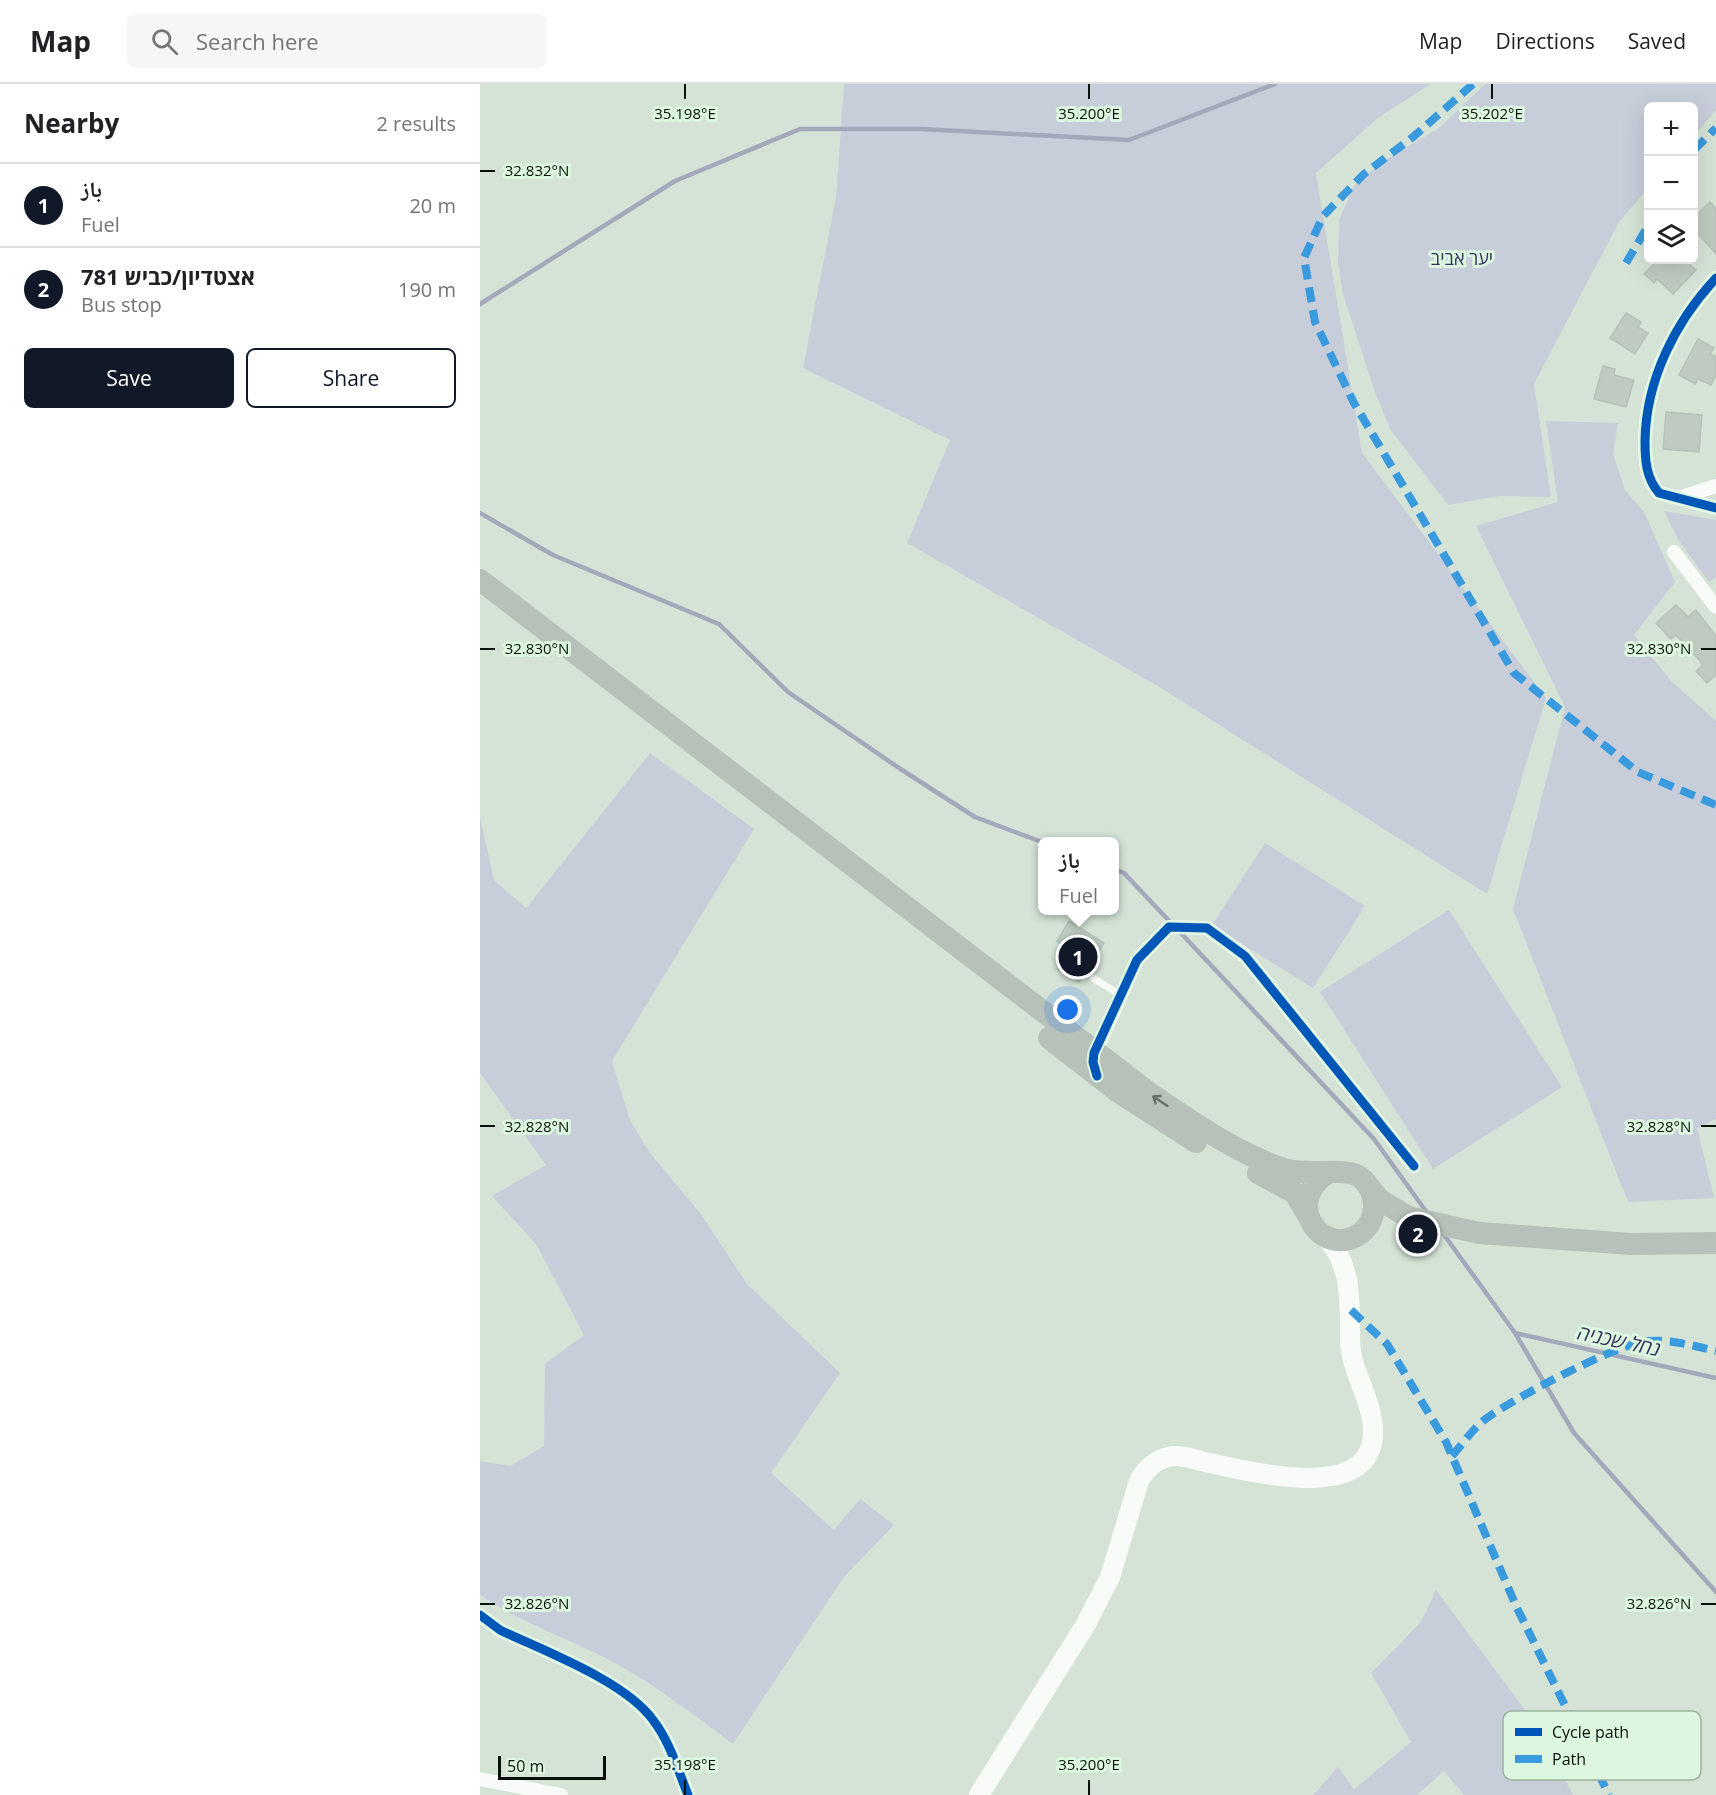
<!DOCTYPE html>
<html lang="en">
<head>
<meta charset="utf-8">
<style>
	:root { --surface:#fff; --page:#f6f6f6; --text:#202124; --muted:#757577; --line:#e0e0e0; --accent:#111827 }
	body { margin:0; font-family:"Open Sans","Noto Naskh Arabic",Heebo,sans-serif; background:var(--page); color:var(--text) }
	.controls { position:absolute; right:18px; top:18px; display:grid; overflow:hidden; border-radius:9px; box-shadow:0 6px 24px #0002 }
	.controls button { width:54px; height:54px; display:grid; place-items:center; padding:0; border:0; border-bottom:2px solid var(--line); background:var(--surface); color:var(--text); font:30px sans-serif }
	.scale { position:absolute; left:18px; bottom:15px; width:108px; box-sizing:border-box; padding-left:6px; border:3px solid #09120a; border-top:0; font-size:16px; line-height:21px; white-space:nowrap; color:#09120a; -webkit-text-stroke:4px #dcf6df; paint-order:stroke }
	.you { position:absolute; left:588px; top:926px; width:21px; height:21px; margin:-15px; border:4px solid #fff; border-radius:50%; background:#1a73e8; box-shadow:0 0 0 9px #1a73e833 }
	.badge { display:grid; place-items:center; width:39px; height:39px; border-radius:50%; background:var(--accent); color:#fff; font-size:20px; font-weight:700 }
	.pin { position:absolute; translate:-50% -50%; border:3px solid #fff; box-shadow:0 2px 6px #0006 }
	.popup { position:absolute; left:558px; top:753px; width:81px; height:78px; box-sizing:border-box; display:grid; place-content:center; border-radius:9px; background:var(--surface); filter:drop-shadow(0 2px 4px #0005); font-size:20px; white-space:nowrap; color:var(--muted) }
	.popup b { font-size:22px; color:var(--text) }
	.popup::after { content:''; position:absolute; left:50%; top:100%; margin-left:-12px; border:12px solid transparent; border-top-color:var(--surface) }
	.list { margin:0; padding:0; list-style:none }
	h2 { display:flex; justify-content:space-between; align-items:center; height:78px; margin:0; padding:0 24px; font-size:26px }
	h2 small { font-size:20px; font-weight:400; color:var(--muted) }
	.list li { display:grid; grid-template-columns:39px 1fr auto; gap:18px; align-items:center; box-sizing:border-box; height:84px; padding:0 24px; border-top:2px solid var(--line) }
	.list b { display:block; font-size:22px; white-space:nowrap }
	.list p { margin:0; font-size:20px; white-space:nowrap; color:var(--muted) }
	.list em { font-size:20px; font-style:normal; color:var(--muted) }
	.actions { display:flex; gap:12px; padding:18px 24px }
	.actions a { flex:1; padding:14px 0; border:2px solid var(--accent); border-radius:9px; text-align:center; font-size:21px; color:var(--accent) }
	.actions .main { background:var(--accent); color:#fff }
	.icon { flex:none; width:33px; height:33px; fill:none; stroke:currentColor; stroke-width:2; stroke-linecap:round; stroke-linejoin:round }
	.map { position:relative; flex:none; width:1236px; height:1711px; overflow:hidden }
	header { display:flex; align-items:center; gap:36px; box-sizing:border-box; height:84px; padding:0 30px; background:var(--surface); border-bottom:2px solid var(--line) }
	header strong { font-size:28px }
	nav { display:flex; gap:33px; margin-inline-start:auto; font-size:21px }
	.search { width:420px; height:54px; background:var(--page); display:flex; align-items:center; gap:15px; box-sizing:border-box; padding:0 21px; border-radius:9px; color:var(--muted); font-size:22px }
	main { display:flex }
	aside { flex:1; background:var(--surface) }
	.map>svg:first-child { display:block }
	.green { fill:#c7ced9 }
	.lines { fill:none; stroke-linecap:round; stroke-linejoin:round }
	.stream { stroke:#a3a8ba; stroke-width:4.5 }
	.building { fill:#bfcbc1; stroke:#b6c1b8; stroke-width:1.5 }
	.service { stroke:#f9fbf9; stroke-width:7 }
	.minor { stroke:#f9fbf9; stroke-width:14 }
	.secondary { stroke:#f9fbf9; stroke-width:20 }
	.primary { stroke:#b8c1b9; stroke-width:22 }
	.quiet { stroke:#3a9ade; stroke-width:8; stroke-dasharray:15 8; stroke-linecap:butt }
	.cycleway-casing { stroke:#dcf6df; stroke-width:13 }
	.cycleway { stroke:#0057b8; stroke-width:9 }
	.oneway { stroke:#69726a }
	.ticks { fill:none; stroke:#09120a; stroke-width:2 }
	.labels { text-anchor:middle; stroke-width:6; stroke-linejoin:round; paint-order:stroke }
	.park-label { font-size:18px; fill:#363562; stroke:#dcf6df }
	.water-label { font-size:20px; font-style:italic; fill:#343360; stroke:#dcf6df }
	.key { fill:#dcf6df; stroke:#9db29f; stroke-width:1.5 }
	.key-label { font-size:16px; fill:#09120a }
	.ticks-label { font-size:15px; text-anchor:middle; fill:#09120a; stroke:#dcf6df; stroke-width:6; stroke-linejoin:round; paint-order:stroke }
</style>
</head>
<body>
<header>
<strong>Map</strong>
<div class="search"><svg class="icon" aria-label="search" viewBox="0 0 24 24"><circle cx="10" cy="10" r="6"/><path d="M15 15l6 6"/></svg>Search here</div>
<nav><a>Map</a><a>Directions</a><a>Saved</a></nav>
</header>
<main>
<aside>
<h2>Nearby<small>2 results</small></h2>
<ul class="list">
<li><span class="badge">1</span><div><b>باز</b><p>Fuel</p></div><em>20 m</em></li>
<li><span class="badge">2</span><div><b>אצטדיון/כביש 781</b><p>Bus stop</p></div><em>190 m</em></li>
</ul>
<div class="actions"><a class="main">Save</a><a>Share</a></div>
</aside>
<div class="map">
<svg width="1236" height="1711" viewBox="0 0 1236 1711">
	<rect width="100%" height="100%" fill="#d5e3d7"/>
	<!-- green -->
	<path class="green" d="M364,0H951L899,33L836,89L882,369L1066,614L1007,810L676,601L427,459L470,356L323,284L356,113Z
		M1005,0H1236V26L1214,52V22H1168V104L1139,138L1054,300L1071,413L1019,412L968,421L910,345L895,308L863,210L858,179L859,136L874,102L899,80L959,44Z
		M1066,337L1138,339L1133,370L1145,406L1164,428L1195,498L1154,551L1191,597L1236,637V1035L1217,1044L1234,1114L1148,1118L1033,825L1085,623L996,442L1078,418Z
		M1184,427L1236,436V493L1229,498L1199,457Z
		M170,669L274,745L132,977L149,1034L170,1069L220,1129L267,1200L360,1289L291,1389L354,1446L380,1415L414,1441L364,1493L253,1660C213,1631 175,1600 131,1577C88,1554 41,1539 0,1511V1377L30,1382L64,1362L65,1280L104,1251L56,1160L12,1112L66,1081L0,989V733L14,796L46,824Z
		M785,759L885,822L833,904L732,841Z
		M969,826L1082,1003L953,1085L840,908Z
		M956,1506L1057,1642L1093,1711H984L964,1687L937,1711H833L858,1683L874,1705L931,1658L891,1589L941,1538Z"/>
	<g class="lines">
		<!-- stream -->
		<path class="stream" d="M0,220L195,97L320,45H441L649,56L795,0
			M0,429L73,471L239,540L308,608L419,684L495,733L562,758
			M634,785L644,789L692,840
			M698,846L894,1055L948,1130
			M962,1148L1035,1249L1094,1349L1236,1508
			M1035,1249L1236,1294"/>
	</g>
	<!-- building -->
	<path class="building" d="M1230,118L1236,125V170L1214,145V133Z
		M1178,176H1204L1216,186L1193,210L1177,195L1174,199L1164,190Z
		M1146,229L1161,238L1158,243L1168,249L1155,270L1130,254Z
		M1218,255L1234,264L1230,270L1236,273V291L1231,301L1218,295L1215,300L1199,291Z
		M1123,282L1135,285L1134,291L1154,296L1146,323L1114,315Z
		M1186,328L1222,331L1219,368L1183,365Z
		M1196,521L1208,533L1216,526L1236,552V591L1227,599L1216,587L1222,582L1220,577L1196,551L1191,555L1176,539Z
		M589,837L624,859L599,898L578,885L590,866L577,857Z"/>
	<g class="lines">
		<!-- service -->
		<path class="service" d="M613,894L642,912"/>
		<!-- minor -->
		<path class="minor" d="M1236,194C1195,238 1166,296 1165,357C1165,376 1166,394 1179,409L1236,424
			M1202,413L1236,402
			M1194,468L1236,523
			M613,973L657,876L689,843L727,844L765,872L934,1082
			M0,1531L20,1546C64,1567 145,1597 173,1636C190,1658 198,1686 208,1711
			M0,1695L81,1711"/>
		<!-- secondary -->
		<path class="secondary" d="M499,1711L606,1540L630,1493L659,1397C667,1383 677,1374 694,1372C705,1371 719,1377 730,1379C767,1387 880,1417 892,1359C899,1322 869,1290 870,1253C870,1215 872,1180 844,1151"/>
		<!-- primary -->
		<path class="primary" d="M0,496L672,1011C714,1039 756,1069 804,1085C829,1093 865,1082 880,1093C898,1107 899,1135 881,1149C844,1176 802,1121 846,1090
			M569,954L637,1007L716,1058
			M778,1089L815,1109L827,1130
			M890,1104L900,1116L928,1133L999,1149L1151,1160L1236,1159"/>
		<!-- quiet -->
		<path class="quiet" d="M993,0L933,53L884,90L843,132L824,174L835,238L874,319L1034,589L1158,688L1236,721
			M1214,66L1236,44
			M1146,179L1168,142
			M871,1226L907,1260L966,1358L1036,1522L1129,1711
			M972,1372C982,1361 991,1347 1003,1337C1028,1317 1138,1259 1168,1257C1191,1255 1214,1262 1236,1267"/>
		<defs>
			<path id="cycleway" d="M1236,194C1195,238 1166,296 1165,357C1165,376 1166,394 1179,409L1236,424
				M617,992L613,978L614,969L657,876L689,843L727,844L765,872L934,1082
				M0,1531L20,1546C64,1567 145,1597 173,1636C190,1658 198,1686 208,1711"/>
		</defs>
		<!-- cycleway casing -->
		<use href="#cycleway" class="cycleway-casing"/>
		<!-- cycleway -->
		<use href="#cycleway" class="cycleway"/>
	</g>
	<!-- one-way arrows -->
	<defs><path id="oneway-shaft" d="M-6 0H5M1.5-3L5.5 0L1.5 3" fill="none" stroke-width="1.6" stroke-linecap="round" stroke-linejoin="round" transform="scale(1.5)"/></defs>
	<use class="oneway" href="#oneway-shaft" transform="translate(680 1017) rotate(-146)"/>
	<!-- ticks -->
	<path class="ticks" d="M205,0V15M609,0V15M1012,0V15M0,87H15M0,565H15M1221,565H1236M0,1042H15M1221,1042H1236M0,1520H15M1221,1520H1236M205,1696V1711M609,1696V1711"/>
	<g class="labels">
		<!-- park labels -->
		<g class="park-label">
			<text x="982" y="181">יער אביב</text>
		</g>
		<!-- water labels -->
		<g class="water-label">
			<text transform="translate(1139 1257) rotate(12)" y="7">נחל שכניה</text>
		</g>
	</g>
	<!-- legend -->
	<rect x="1023" y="1627" width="198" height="69" rx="9" class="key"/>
	<rect x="1035" y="1644" width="27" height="8" fill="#0057b8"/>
	<rect x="1035" y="1671" width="27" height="8" fill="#3a9ade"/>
	<g class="key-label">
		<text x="1072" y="1654">Cycle path</text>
		<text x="1072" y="1681">Path</text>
	</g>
	<g class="ticks-label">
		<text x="205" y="35">35.198°E</text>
		<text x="609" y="35">35.200°E</text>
		<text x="1012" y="35">35.202°E</text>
		<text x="57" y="92">32.832°N</text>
		<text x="57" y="570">32.830°N</text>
		<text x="1179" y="570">32.830°N</text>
		<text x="57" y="1048">32.828°N</text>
		<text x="1179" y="1048">32.828°N</text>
		<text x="57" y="1525">32.826°N</text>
		<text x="1179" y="1525">32.826°N</text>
		<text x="205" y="1686">35.198°E</text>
		<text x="609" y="1686">35.200°E</text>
	</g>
</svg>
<div class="controls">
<button>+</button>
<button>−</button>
<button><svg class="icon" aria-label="layers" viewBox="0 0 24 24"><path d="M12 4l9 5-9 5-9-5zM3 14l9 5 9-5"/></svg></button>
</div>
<div class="scale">50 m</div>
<div class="you"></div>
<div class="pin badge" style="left:598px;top:873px">1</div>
<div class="popup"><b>باز</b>Fuel</div>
<div class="pin badge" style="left:938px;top:1150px">2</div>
</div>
</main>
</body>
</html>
